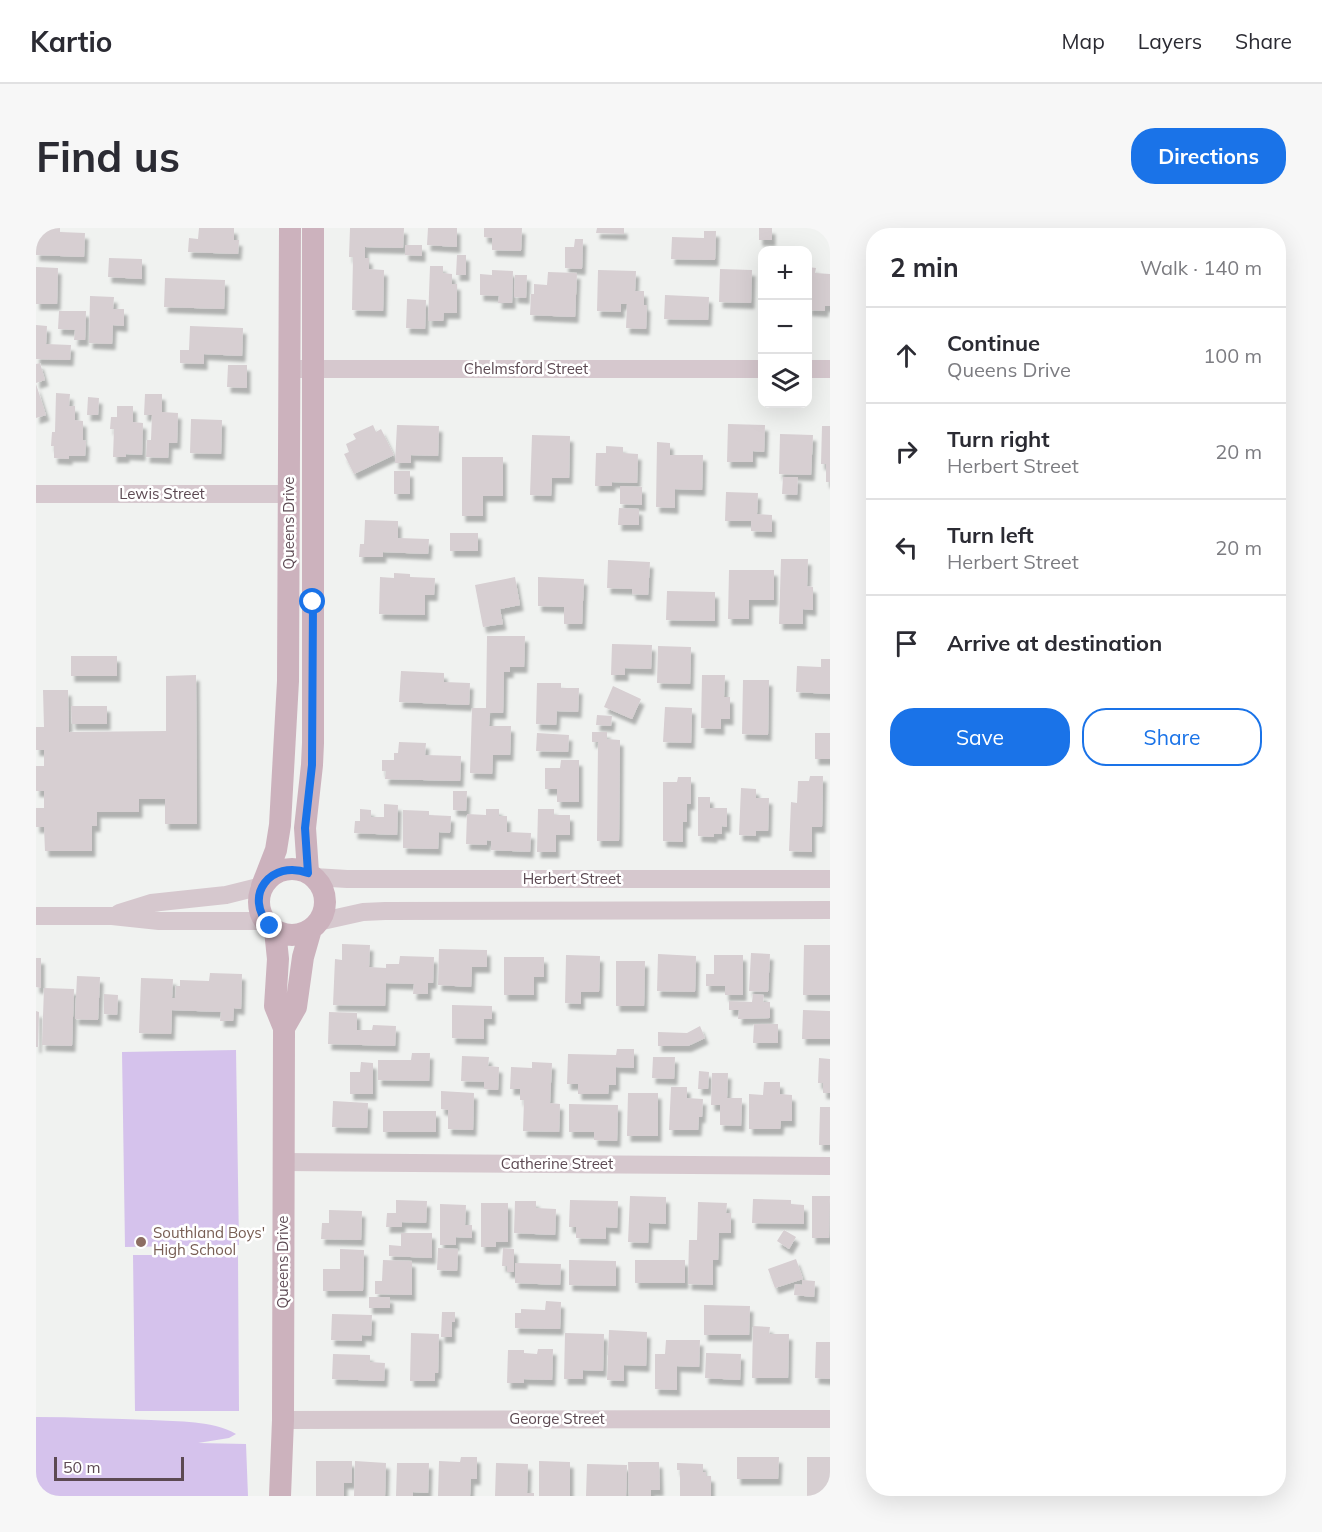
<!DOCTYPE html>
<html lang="en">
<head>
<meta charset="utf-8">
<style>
	:root { --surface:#fff; --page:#f7f7f7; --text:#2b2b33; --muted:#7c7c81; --line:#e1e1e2; --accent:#1a73e8 }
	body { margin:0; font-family:Mulish,sans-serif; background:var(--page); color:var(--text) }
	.controls { position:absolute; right:18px; top:18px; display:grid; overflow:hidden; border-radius:12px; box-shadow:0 6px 24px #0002 }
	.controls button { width:54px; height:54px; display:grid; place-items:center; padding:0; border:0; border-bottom:2px solid var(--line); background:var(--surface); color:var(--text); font:30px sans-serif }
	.scale { position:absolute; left:18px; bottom:15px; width:130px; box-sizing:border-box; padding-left:6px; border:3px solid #5c4952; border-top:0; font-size:16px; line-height:21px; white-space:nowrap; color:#5c4952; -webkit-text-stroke:4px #fff; paint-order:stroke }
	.stop { position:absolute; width:18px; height:18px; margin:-14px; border:4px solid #1a73e8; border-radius:50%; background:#fff }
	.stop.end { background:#1a73e8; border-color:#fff; box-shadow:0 2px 6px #0008 }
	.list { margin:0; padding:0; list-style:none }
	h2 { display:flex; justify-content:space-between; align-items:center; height:78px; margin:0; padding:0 24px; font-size:26px }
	h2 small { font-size:20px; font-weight:400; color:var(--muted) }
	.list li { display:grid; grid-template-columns:39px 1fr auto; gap:18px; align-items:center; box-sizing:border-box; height:96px; padding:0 24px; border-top:2px solid var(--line) }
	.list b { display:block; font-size:22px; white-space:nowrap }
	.list p { margin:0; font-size:20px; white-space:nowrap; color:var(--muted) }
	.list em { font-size:20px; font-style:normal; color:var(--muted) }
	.actions { display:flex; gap:12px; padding:18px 24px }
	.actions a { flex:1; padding:14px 0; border:2px solid var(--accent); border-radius:24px; text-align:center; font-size:21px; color:var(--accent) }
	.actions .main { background:var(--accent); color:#fff }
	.icon { flex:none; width:33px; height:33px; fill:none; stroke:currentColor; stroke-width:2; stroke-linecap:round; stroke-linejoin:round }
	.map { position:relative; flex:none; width:794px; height:1268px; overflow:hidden; border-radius:24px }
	header { display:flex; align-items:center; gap:36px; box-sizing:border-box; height:84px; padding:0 30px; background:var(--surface); border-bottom:2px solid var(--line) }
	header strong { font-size:28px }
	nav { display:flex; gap:33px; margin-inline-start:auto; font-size:21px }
	.intro { display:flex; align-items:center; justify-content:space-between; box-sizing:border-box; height:144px; padding:0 36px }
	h1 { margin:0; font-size:42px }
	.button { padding:15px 27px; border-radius:24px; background:var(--accent); color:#fff; font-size:21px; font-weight:700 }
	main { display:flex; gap:36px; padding:0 36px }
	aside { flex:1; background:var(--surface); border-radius:24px; box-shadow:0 6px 24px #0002 }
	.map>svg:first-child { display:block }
	.green { fill:#d5c2ec }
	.building { fill:#d7cfd2; filter:url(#shadow) }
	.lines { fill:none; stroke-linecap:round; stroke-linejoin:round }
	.minor { stroke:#d6c8ce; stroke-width:18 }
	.major { stroke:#ccb2bd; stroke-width:22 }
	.route { stroke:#1a73e8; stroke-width:8 }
	.education-dot { fill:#8d6e63; stroke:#fff; stroke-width:2 }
	.labels { text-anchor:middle; stroke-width:5; stroke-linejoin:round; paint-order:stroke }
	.street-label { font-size:15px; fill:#5c4952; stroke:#fff }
	.education-label { font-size:15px; fill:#785e54; stroke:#fff; text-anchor:start }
</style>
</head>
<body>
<header>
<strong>Kartio</strong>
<nav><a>Map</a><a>Layers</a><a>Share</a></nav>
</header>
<div class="intro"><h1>Find us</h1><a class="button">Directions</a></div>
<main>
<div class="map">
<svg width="794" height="1268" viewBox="0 0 794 1268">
	<defs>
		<filter id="shadow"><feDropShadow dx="3.5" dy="6" stdDeviation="1.5" flood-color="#0004"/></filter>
	</defs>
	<rect width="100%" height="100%" fill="#f0f2f0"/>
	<!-- green -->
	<path class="green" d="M200,822L203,1017L89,1019L86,824Z
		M97,1027H202L203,1183H99Z
		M0,1189C38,1189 77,1191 115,1192C142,1194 177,1192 200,1206L193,1210L162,1215L210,1216L212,1268H0Z"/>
	<!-- building -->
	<path class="building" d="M0,0H24V4L49,5L48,29L0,27Z
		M163,0H198V12H203L202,26L152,24L153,10L162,11Z
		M314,0H368L367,20L329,19V30H333V41L348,42L347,83L316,82L317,29H313Z
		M392,0H421V19L391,17Z
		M448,0H486L485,23L456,22V10L448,9Z
		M561,0H588V6L560,5Z
		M723,0H736V12H723Z
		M668,3H680L679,32L635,31L636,9L668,10Z
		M539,11H547L546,41L529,40V19H538Z
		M369,17H386V28L369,27Z
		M421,27H430V47H420Z
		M73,30L106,31V51L72,49Z
		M394,38H407V45L416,46V56H421V85H408L407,93H392Z
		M0,39L22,40L21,76H0Z
		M725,39H726V87H723Z
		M772,39L780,40L779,45L794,46V78H789V83L772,82Z
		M684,41L716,42L715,75L683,74Z
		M456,42L477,43L476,75H462L463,68L444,67V46L456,47Z
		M562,42L600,43L599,63H608V77H611L610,101L590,100L591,76H585V84L561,83Z
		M512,44L541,45L539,89L494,87L495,66H498V56L511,57Z
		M479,47H491L490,70L478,69Z
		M129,50L189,52L188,81L128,79Z
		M629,67L673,69L672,92L628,91Z
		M54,68L78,69L77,81H88V98L77,97L76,116L53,115Z
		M371,71L390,72L389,101L370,100Z
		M23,83H50L49,112H38L39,102L22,101Z
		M0,97L11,98L10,116L35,117L34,132L0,131Z
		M154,98L207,100L206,128L168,126V136L144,135V122H153Z
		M4,135L9,152L0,155V136Z
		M192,137H211V160L191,159Z
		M0,156L10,187L0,190Z
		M20,165L34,166L33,178H39V192L47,193V212L50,213L49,228H33V231L18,230V218H15L16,204H19Z
		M109,166H126V184L142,185L141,215H133L132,230L110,229L111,212H115L116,187H108Z
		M52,169L63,170L62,187H51Z
		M81,178H97V194L107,195L106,227L90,226V229H77L78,201H74L75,189H81Z
		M155,191L186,192L185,226L154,225Z
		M692,196L729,197L728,224L717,223V234H691Z
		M337,197L340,204L345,201L358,227L318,246L308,226L313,224L310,216L320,211L317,206Z
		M361,197L403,198L402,228L375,227V235H359Z
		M786,198H794V254H790V236H785Z
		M744,206L777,207L775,247L743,246Z
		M496,207L534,208L533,250H516L515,268L494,267Z
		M621,214L634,215V227H667L666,262L639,261V280L620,279Z
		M570,218L587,219V225L602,226L601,255L576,254V258H559L560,225H570Z
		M426,229H467V268H447V288H426Z
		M358,243H374V266H358Z
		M747,249H762L761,267L746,266Z
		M584,258L606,259V277L584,276Z
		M690,264L722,265L721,286L736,287V304L715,303V293H689Z
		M583,280L603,281V297H582Z
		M329,292L362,293V310L393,311L392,326L347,324V329H323L324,316H328Z
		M414,305H442V323H414Z
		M745,331H772L771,358L777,359V382L767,381V396H743Z
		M572,332L614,334L612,367L596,366V361L571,360Z
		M693,342H738V372H713V391H692Z
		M358,345L374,346V349L399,350L398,367H389V387L343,386L344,349L358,350Z
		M479,349L484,377L464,381L467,396L447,399L439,357Z
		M502,349L548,351L546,396H528V379L502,378Z
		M631,363L679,364V393L630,392Z
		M451,408H489L488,439H474V444H468L467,485H454L453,498H475L474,527H457L456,546L434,545L436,480H450Z
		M576,416L616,417L615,441L589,440V447H575Z
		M622,418L655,419L654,456L621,455Z
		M35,428H81V448H35Z
		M785,431H794V466L760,464L761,438L785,439Z
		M365,443L408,445V454L434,455L433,477L363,474Z
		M160,447L161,596H129V571H103V584H61V598H56V623H9L8,599H0V580H8V563H0V538H8V522H0V499H8L7,462H32L33,504L130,503V448Z
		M666,447H689L688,469H694V491H685V501L665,500Z
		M707,452H733L732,507L706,506Z
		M501,455H525V460H543L542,484L521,483L520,497L500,496Z
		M577,458L605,471L596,491L568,479Z
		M35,478H71V496H36Z
		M629,479L656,480L655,515L627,514Z
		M561,487L576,488L575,498L560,497Z
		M556,504H571V511L584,512L583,613H561L562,514H556Z
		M501,505L533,507L532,524L500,523Z
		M779,505H794V531H779Z
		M363,514L390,515L389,527L425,528L424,553L349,551L350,543H346V532H358V525H362Z
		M525,532H543V574H521V561H509V540H524Z
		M774,548H787L786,599H776V624L753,623L755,574L761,575L762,553H773Z
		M642,549H655V576H651V594H647V614L627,613V554H641Z
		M705,560L720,561V570H733L732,603H720V608L703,607Z
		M417,563H431L430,583L417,582Z
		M662,569H674V580H691V599L686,598V606H678V609L662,608Z
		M348,576L362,577L361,607L318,605L319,593H324V581L335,582V589H348Z
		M450,581H463V588H471V604L495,605L494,624L455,622V613L451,612V617L430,616L431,586L450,587Z
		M502,581H518V587H534V607H520V624H501Z
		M367,582L393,583V587L415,588L414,605L403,604L402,621L367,620Z
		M306,716L334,717L333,739L350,740V736H363L364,728L398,729L397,755H392V766H377L378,756L350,755L349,778L297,777L299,731L306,732Z
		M768,717H794V767H767Z
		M403,721L451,722V739H436L435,759L402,757Z
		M715,725L734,726L732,764L713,763Z
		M622,726L660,728L659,764L621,763Z
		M530,727L564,728L563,764H545V776L529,775Z
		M678,727H707V767H689V758H670V746H678Z
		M468,729H508V749H498V767H468Z
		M0,730H5V760L0,759Z
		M580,733H609L608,778H580Z
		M174,745L206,746L205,781L198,780L197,793H184L185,784L136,782L135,806L103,805L105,750L137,751L136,770H139L140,758H144V752L173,753Z
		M41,748L64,749L62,792L39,791Z
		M8,760L38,761L36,818L6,817Z
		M68,766L82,767L81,787L68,786Z
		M717,766L728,767L727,774H734V790L702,791L703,782H693V773L716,774Z
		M416,777L456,778V791H448V811L416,810Z
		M767,782L794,783V811H766Z
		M0,783L3,784L2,819H0Z
		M293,784L321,785V802H336L337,797L360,798L359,818L292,816Z
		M718,796H742V815H717Z
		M664,798L669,810L652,818H622V804L651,805Z
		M581,821H598V840L580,839V857H573L572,866H542V856H531L532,826L580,827Z
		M376,825H394L393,853L342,852V832H375Z
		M426,828L453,829L452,838L463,839L462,862L448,861V854L425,853Z
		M617,829H639L638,851L616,850Z
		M783,830L794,831V865H787V855H782Z
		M325,834L337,835V866H314V844H324Z
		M496,834L516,835L514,875L524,876L523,904L487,903L488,872H484V861H474L475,839L496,840Z
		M663,843L673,844L672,861H662Z
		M676,845H692L691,870H706L705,898L684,897V877H675Z
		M728,854H744V866L756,867V893H745L744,901H713V866L727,867Z
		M635,859H651V870L667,871L666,889H663L662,902H633Z
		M405,863L438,865L437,902L412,901V882L405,881Z
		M592,865H622V908H591Z
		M297,873L332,875L331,900L296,899Z
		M533,876L582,877L581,913L558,912V904H533Z
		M784,879H794V917H783Z
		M347,883H400V904H347Z
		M594,968L630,969V996L613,995L612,1015L592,1014Z
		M776,968H794L793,1010H776Z
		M717,971L755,972V976L768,977V996L716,995Z
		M360,972L391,973L390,995L366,994V999H350L351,985H360Z
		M534,972L582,973L581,1000L570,999V1011L540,1010V999H533Z
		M479,973H500V980L520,981L519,1007L478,1005Z
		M662,974L691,975L690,985H695V1005H683L682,1032H677V1057L652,1056L653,1012H661Z
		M445,975H472V1014H460V1019H445Z
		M404,976L430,977L429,997H436V1010L420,1009V1017H404Z
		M293,982L326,983L325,1012L285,1011L286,995H293Z
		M748,1002L760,1009L753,1021L741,1013Z
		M365,1005H396V1030L353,1028V1017L365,1018Z
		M402,1020L422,1021L421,1043L401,1042Z
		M467,1020L478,1021V1044H471V1038H466Z
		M304,1021L328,1022L327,1063H287V1041H304Z
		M760,1031L767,1051L739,1060L732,1041Z
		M347,1032L376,1033V1067L339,1066V1053H346Z
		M533,1032L580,1033V1058L533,1057Z
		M599,1032H649V1055H599Z
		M479,1035L525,1036L524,1057L479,1055Z
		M766,1052L779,1053L778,1069L758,1067L759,1056L766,1057Z
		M333,1069H354V1080H333Z
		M510,1073L525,1074L524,1101L479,1100V1085H485V1081L509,1082Z
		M668,1077L714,1078L713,1107H668Z
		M406,1084H419V1094H416V1109H405Z
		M296,1086L336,1087L335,1108L326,1107V1113L295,1112Z
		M717,1098L734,1099L733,1106H753L752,1150H716Z
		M573,1102L611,1104L610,1138L588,1137V1153L571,1152Z
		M375,1105L403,1106L402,1145H399V1153H374Z
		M529,1105L568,1106L567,1143L547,1142V1151H528Z
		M630,1112H664L663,1139L641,1138V1162L619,1161V1126H629Z
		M780,1114H794V1151L779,1150Z
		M502,1121H517L516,1152L488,1151V1155H471L472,1122H488V1125L501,1126Z
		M670,1125L705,1126L704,1152L669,1150Z
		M297,1126L334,1127V1134L349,1135L348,1153L296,1151Z
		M425,1229H441V1251H435L434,1268H402L403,1233L424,1234Z
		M701,1229H743L742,1251H701Z
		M771,1229H794V1268H771Z
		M280,1233H316V1255H308V1268H280Z
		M319,1233L350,1235L349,1268H318Z
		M503,1233L534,1234V1268H503Z
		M592,1234H623L624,1262H615V1268H593Z
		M361,1235H393L392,1265L377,1264V1268H360Z
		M460,1235L492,1236L491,1265H498V1268H459Z
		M641,1235L667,1236V1244H670V1248H675V1268H644V1242H641Z
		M551,1236L591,1237L590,1268H550Z"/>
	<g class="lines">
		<!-- minor -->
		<path class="minor" d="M253,141H726
			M772,141H794
			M0,266H253
			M278,649L311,651H794
			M83,685L115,675L190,667L226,658
			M0,688H76L123,693H229
			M282,694L327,684L349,683L794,682
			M247,934L794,938
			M247,1192L794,1191"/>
		<!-- major -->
		<path class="major" d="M223 674a33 33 0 1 1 66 0a33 33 0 1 1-66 0Z
			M272,644L269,600L276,537L277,515V0
			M226,658L240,622L244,597L252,453L254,0
			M239,702L242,731L239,778L248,800L247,1192L244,1268
			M248,800L260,779L267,729L275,701"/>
	</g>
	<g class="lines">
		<!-- route -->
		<path class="route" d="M234,698C206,668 235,631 272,645L269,600L276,537L277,374"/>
	</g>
	<!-- markers -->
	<circle class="education-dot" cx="105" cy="1014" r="6"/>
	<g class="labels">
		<!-- street labels -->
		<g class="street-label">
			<text x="490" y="146">Chelmsford Street</text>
			<text x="126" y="271">Lewis Street</text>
			<text transform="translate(253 295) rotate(-90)" y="5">Queens Drive</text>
			<text x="536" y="656">Herbert Street</text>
			<text x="521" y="941">Catherine Street</text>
			<text transform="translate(247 1034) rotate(-90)" y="5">Queens Drive</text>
			<text x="521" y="1196">George Street</text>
		</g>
		<!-- education labels -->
		<g class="education-label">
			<text x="117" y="1010">Southland Boys'<tspan x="117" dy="17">High School</tspan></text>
		</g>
	</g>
</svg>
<div class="controls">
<button>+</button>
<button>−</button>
<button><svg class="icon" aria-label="layers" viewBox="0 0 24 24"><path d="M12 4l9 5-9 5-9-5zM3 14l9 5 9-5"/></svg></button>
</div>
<div class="scale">50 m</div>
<div class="stop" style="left:277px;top:374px"></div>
<div class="stop end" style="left:234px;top:698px"></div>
</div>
<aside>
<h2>2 min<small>Walk · 140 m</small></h2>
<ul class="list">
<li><svg class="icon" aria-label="ahead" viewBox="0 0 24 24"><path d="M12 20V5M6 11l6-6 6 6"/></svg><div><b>Continue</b><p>Queens Drive</p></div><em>100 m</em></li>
<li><svg class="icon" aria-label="right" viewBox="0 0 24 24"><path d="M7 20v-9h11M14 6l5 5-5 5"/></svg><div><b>Turn right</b><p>Herbert Street</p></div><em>20 m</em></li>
<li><svg class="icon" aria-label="left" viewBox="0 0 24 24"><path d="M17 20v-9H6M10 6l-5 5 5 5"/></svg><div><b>Turn left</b><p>Herbert Street</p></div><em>20 m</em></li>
<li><svg class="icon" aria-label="arrive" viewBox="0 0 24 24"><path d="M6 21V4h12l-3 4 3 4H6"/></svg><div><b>Arrive at destination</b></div></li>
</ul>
<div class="actions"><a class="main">Save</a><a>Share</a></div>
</aside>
</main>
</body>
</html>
